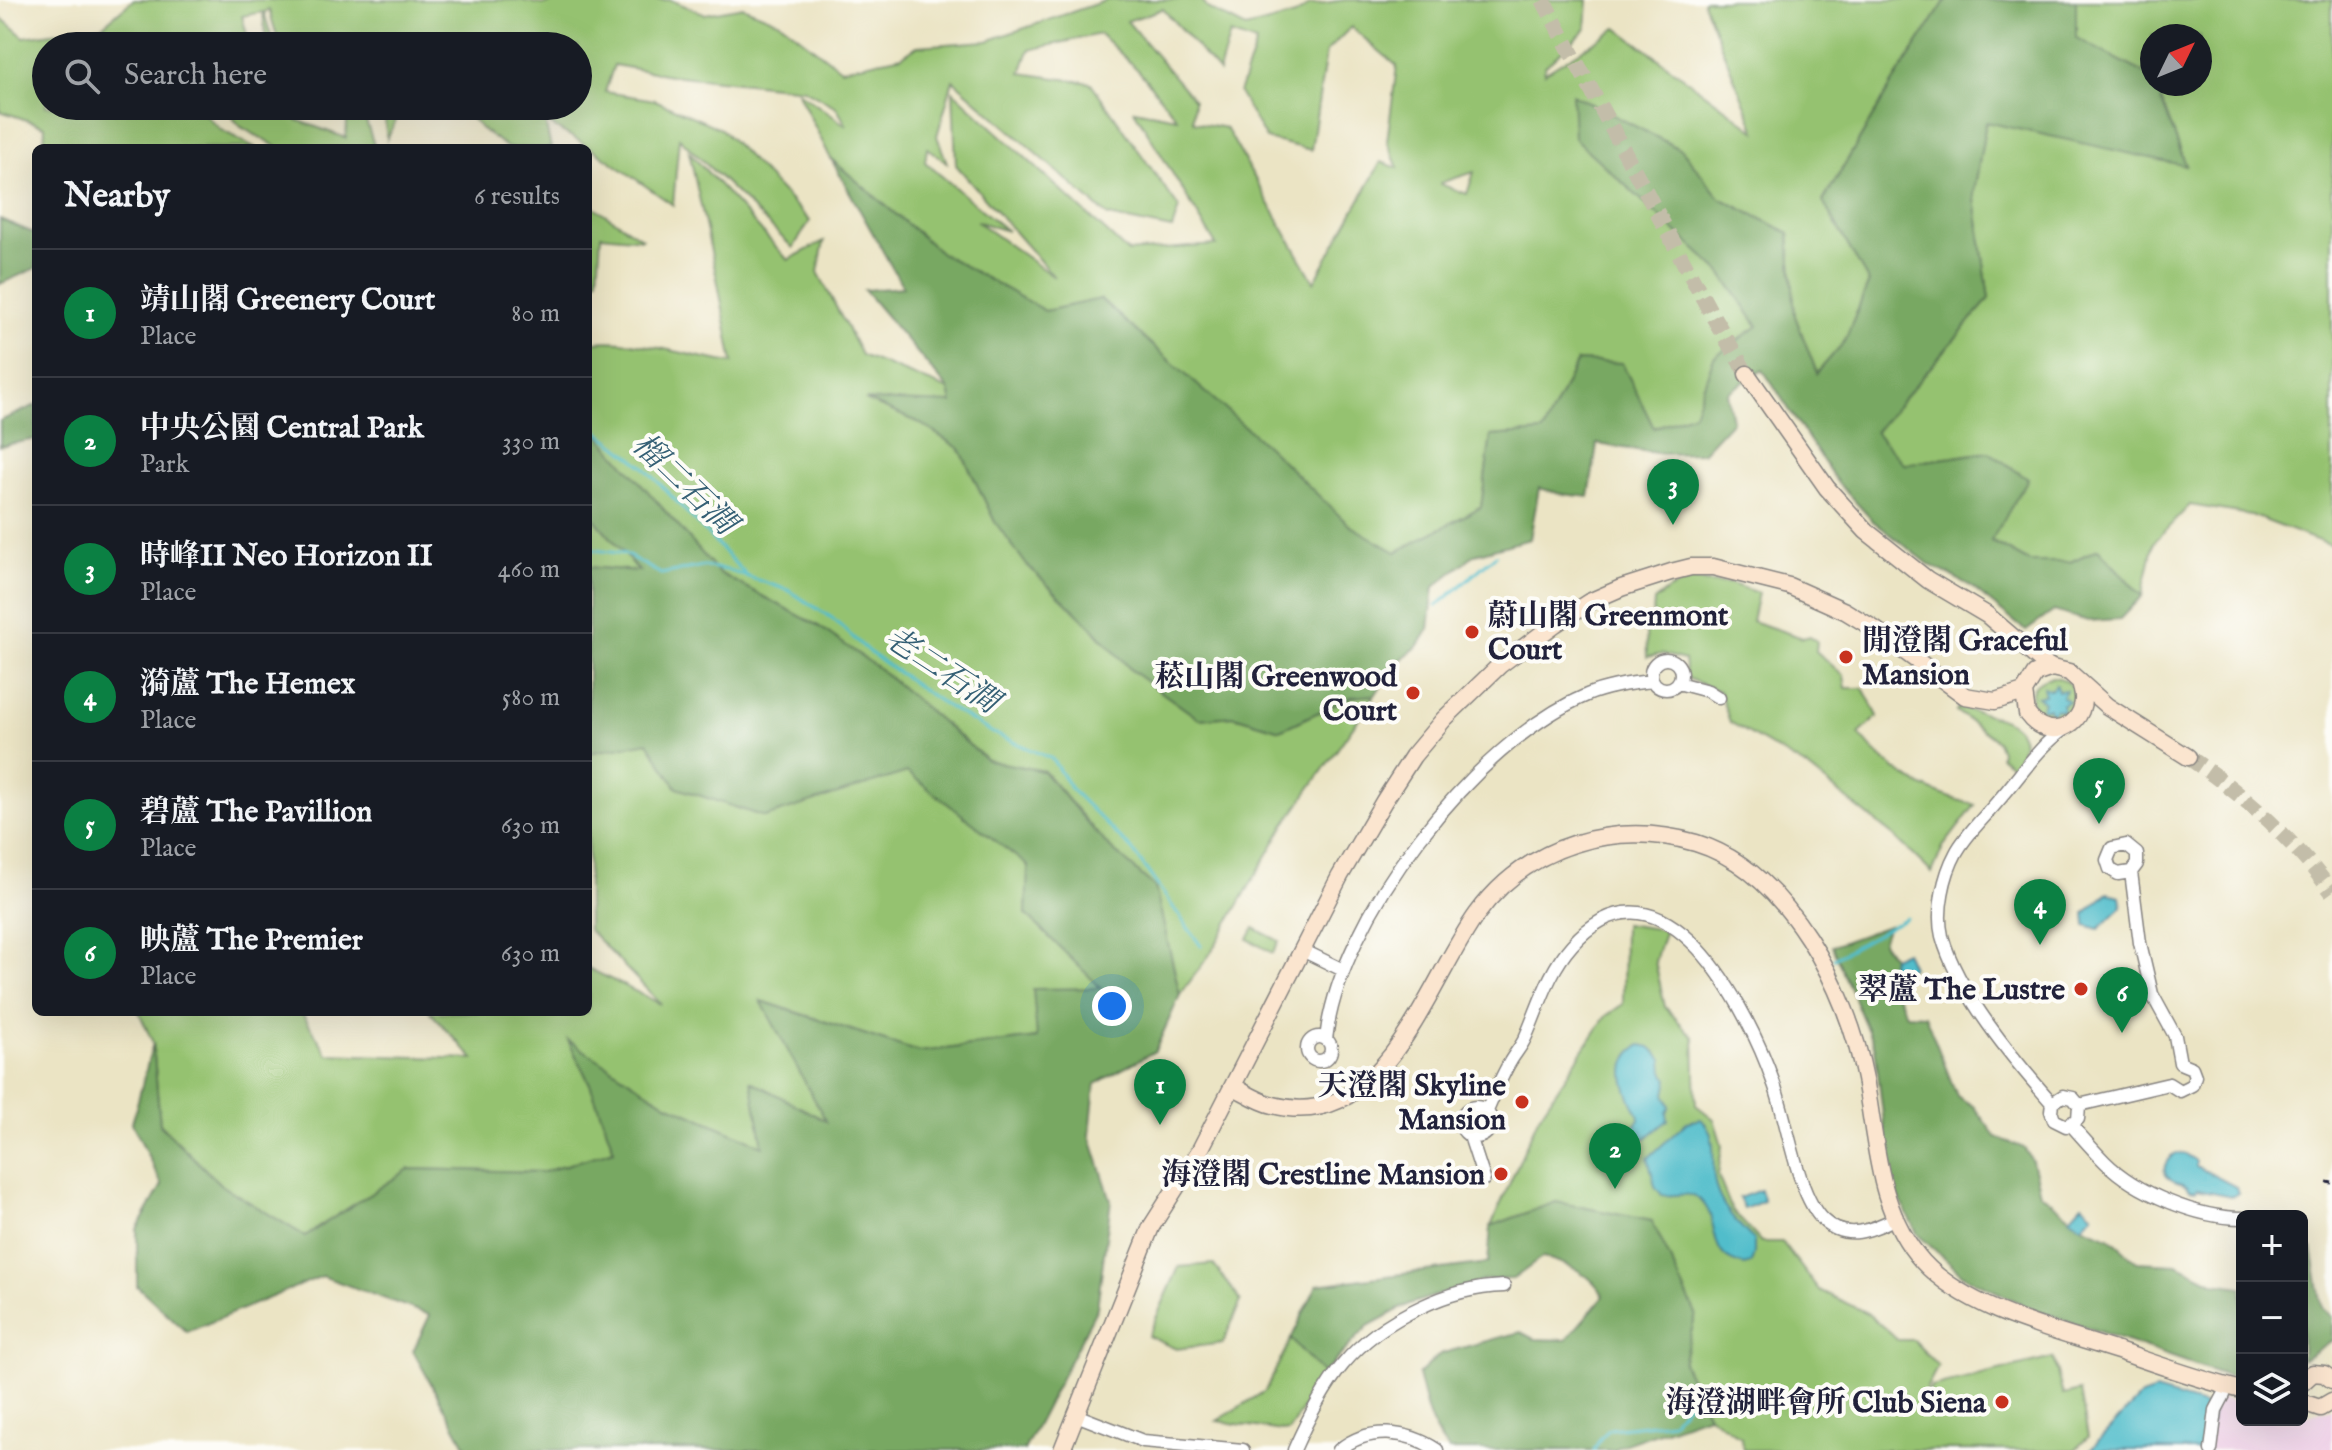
<!DOCTYPE html>
<html lang="en">
<head>
<meta charset="utf-8">
<style>
	:root { --surface:#171b24; --page:#20242c; --text:#f1f3f6; --muted:#9ea1a6; --line:#363941; --accent:#0b8043 }
	body { margin:0; font-family:"IM FELL English","Noto Serif TC",serif; background:var(--page); color:var(--text) }
	.controls { position:absolute; right:24px; bottom:24px; display:grid; overflow:hidden; border-radius:12px; box-shadow:0 8px 32px #0002 }
	.controls button { width:72px; height:72px; display:grid; place-items:center; padding:0; border:0; border-bottom:2px solid var(--line); background:var(--surface); color:var(--text); font:40px sans-serif }
	.compass { position:absolute; left:2140px; top:24px; width:72px; height:72px; border-radius:50%; background:var(--surface); box-shadow:0 8px 32px #0002; rotate:47deg }
	.you { position:absolute; left:1112px; top:1006px; width:28px; height:28px; margin:-20px; border:6px solid #fff; border-radius:50%; background:#1a73e8; box-shadow:0 0 0 12px #1a73e833 }
	.badge { display:grid; place-items:center; width:52px; height:52px; border-radius:50%; background:var(--accent); color:#fff; font-size:26px; font-weight:700 }
	.pin { position:absolute; translate:-50% -66px; filter:drop-shadow(0 2px 4px #0008) }
	.pin::after { content:''; position:absolute; top:42px; width:28px; height:24px; background:inherit; clip-path:polygon(0 0,100% 0,50% 100%) }
	.list { margin:0; padding:0; list-style:none }
	h2 { display:flex; justify-content:space-between; align-items:center; height:104px; margin:0; padding:0 32px; font-size:34px }
	h2 small { font-size:26px; font-weight:400; color:var(--muted) }
	.list li { display:grid; grid-template-columns:52px 1fr auto; gap:24px; align-items:center; box-sizing:border-box; height:128px; padding:0 32px; border-top:2px solid var(--line) }
	.list b { display:block; font-size:30px; white-space:nowrap }
	.list p { margin:0; font-size:26px; white-space:nowrap; color:var(--muted) }
	.list em { font-size:26px; font-style:normal; color:var(--muted) }
	.icon { flex:none; width:44px; height:44px; fill:none; stroke:currentColor; stroke-width:2; stroke-linecap:round; stroke-linejoin:round }
	.map { position:relative; flex:none; width:2332px; height:1450px; overflow:hidden }
	.search { position:absolute; background:var(--surface); box-shadow:0 8px 32px #0002; left:32px; top:32px; width:560px; height:88px; display:flex; align-items:center; gap:20px; box-sizing:border-box; padding:0 28px; border-radius:44px; color:var(--muted); font-size:30px }
	.panel { position:absolute; background:var(--surface); box-shadow:0 8px 32px #0002; left:32px; top:144px; width:560px; height:872px; border-radius:12px }
	.map>svg:first-child { display:block }
	.built { fill:#eed0e7 }
	.green { fill:#95c270; stroke:#5c7256; stroke-width:2; fill-rule:evenodd }
	.forest { fill:#78a862; stroke:#4d654e; stroke-width:2 }
	.water { fill:#51bdcb; stroke:#3a7083; stroke-width:2 }
	.lines { fill:none; stroke-linecap:round; stroke-linejoin:round }
	.stream { stroke:#51bdcb; stroke-width:3 }
	.secondary-tunnel { stroke:#c3bda9; stroke-width:16; stroke-dasharray:16 8; stroke-linecap:butt }
	.street-casing { stroke:#868380; stroke-width:15 }
	.secondary-casing { stroke:#868380; stroke-width:19 }
	.street { stroke:#fff; stroke-width:12 }
	.secondary { stroke:#fbe5cf; stroke-width:16 }
	.rail { stroke:#22223b; stroke-width:3; stroke-dasharray:12 6; stroke-linecap:butt }
	.poi-dot { fill:#c8321e; stroke:#fdfcf7; stroke-width:3 }
	.labels { text-anchor:middle; stroke-width:8; stroke-linejoin:round; paint-order:stroke }
	.poi-label { font-size:30px; font-weight:bold; fill:#22223b; stroke:#fdfcf7; text-anchor:end }
	.water-label { font-size:32px; font-style:italic; fill:#356075; stroke:#fdfcf7 }
</style>
</head>
<body>
<div class="map">
<svg width="2332" height="1450" viewBox="0 0 2332 1450">
	<rect width="100%" height="100%" fill="#fdfcf7"/>
	<filter id="ink" filterUnits="userSpaceOnUse"><feTurbulence type="fractalNoise" baseFrequency=".0125" numOctaves="2"/><feDisplacementMap in="SourceGraphic" scale="16" xChannelSelector="R" yChannelSelector="G"/><feConvolveMatrix kernelMatrix="1 2 1 2 8 2 1 2 1" color-interpolation-filters="sRGB"/></filter>
	<filter id="wash" filterUnits="userSpaceOnUse"><feTurbulence type="fractalNoise" baseFrequency=".006" numOctaves="4" result="noise"/><feDisplacementMap in="SourceGraphic" scale="32" xChannelSelector="R" yChannelSelector="G"/><feGaussianBlur stdDeviation="1.8" result="paint"/><feColorMatrix in="noise" values="0 0 0 0 0 0 0 0 0 0 0 0 0 0 0 0 0 1.4 0 .05"/><feComposite in="paint" operator="in"/></filter>
	<g filter="url(#wash)">
		<rect width="100%" height="100%" fill="#ebe4c4"/>
		<!-- built -->
		<path class="built" d="M2215,1396L2242,1405V1420H2302V1412L2308,1415L2332,1408V1450H2206Z"/>
		<!-- green -->
		<path class="green" d="M133,0H520L544,5L562,0H671L705,14L743,7L780,22L841,69L902,56L917,46L987,41L1107,0H1202L1207,8L1246,28L1295,15L1310,5L1345,0H1588L1586,29L1545,66L1544,73L1617,28L1756,131L1703,2L1705,0H1946L1892,84L1823,201L1869,282L1845,341L1817,374L1795,316L1789,233L1720,198L1682,150L1572,95L1721,273L1758,326L1714,357L1694,413L1653,428L1622,364L1577,361L1543,432L1491,436L1481,507L1396,553L1349,525L1101,299L1045,311L941,253L831,159L797,91L847,126L836,107L804,89L670,75L614,65L605,92L655,100L721,129L810,221L793,248L679,138L673,205L590,147L545,122L551,148H508L480,128L460,106H578V46H334L329,44V46H280L269,10L264,12L274,46H266L263,12L242,16L250,46H180L171,40L169,46H46V106H196L221,130L256,148H44L45,126L0,111V17L24,37L102,26ZM1163,9L1219,72L1230,34L1256,43L1239,93L1266,139L1311,150L1326,52L1351,27L1397,66L1387,141L1398,168L1381,162L1314,282L1226,128L1193,122L1194,100L1127,21ZM1100,34L1139,71L1177,118L1134,110L1216,245L1128,252L953,91L956,165L1054,277L976,221L1007,231L925,162L927,148L947,163L937,136L953,80L1108,216L1172,229L1179,208L1091,83L1021,73L1029,50ZM1474,172L1467,194L1440,184V183Z
			M2076,0H2332V546L2251,515L2190,505L2154,542L2142,596L2098,549L2070,562H2029L1991,541L1989,452L1904,464L1875,432L1989,299L1974,192L1986,122L2186,165L2155,84H2200V36H2152V77L2075,38Z
			M222,106H255L272,117L271,106H293L297,120L346,138L348,106H361L375,148H279L241,127Z
			M298,106H332L333,111L301,116Z
			M383,106H403L387,139Z
			M689,152L788,260L824,241L818,272L861,355L949,390L952,404L868,401L918,422L960,449L995,522L1132,671L1199,719L1234,716L1280,730L1351,697L1375,695L1284,826L1210,954L1180,995L1155,887L1105,843L1044,771L987,760L878,668L817,625L719,573L597,433L588,429V344C618,333 698,359 733,363L718,283Z
			M588,203L643,239L601,235L598,279L588,286Z
			M588,511L640,572L588,567Z
			M1692,579L1707,583H1729L1758,593L1752,621L1803,638L1810,636L1817,641L1816,651L1844,676L1846,688H1863L1878,716L1859,734C1890,773 1927,793 1975,805L1943,847L1932,873L1895,837L1808,768L1730,722L1719,691L1686,678L1684,660L1663,654L1647,657L1646,632L1653,616L1654,601L1668,590Z
			M2031 699a22 22 0 1 1 44 0a22 22 0 1 1-44 0Z
			M1958,708C1988,715 2046,720 2013,766L2000,756L2001,751L1997,741L1956,711Z
			M648,742L677,788L764,817L907,772L1029,866L1026,914L1102,988L1037,1038L919,1052L762,1001L827,1122L752,1082L764,1147L667,1104L569,1041L590,1084L614,1150L544,1172L409,1169L305,1236L221,1185L160,1124L153,1043L139,1012H301L328,1054L474,1059L430,1012H588V968L661,1004L588,929V753Z
			M1624,924L1665,930L1655,961L1665,1007L1694,1038L1696,1105L1714,1119L1722,1145L1718,1176L1732,1210L1761,1242H1782L1819,1290L1867,1313L1898,1340H1913L1938,1366L1926,1389L1927,1396L1931,1387L2053,1358L2063,1395L2080,1391L2088,1437L2075,1450H1744L1741,1437L1708,1415L1683,1363L1696,1314L1595,1210L1556,1202L1491,1226L1538,1118L1606,1016L1623,1004Z
			M1254,928L1279,941L1273,953L1248,939Z
			M1213,1264L1241,1301L1223,1343L1176,1349L1148,1336L1179,1267Z
			M1291,1339L1323,1374L1288,1432L1217,1421L1265,1391Z"/>
		<!-- forest -->
		<path class="forest" d="M1946,0H2076V38L2152,77V84H2155L2186,166L1986,122L1974,192L1989,299L1875,432L1904,464L1989,452L2028,479L1991,541L2029,562H2070L2098,549L2142,596L2120,619L2088,621L2054,611L2026,631L1969,585L1930,565L1873,521L1837,482L1763,370L1727,393L1732,421L1702,453L1663,454L1597,444L1589,497L1562,494L1539,488L1530,539L1475,554L1434,587L1429,629L1419,645L1396,664L1375,695L1351,697L1280,730L1234,716L1199,719L1132,671L1093,628L1026,564L995,522L960,449L918,422L865,400L952,403L949,390L864,290L903,287L831,159L941,253L1045,311L1100,299L1268,447L1349,525L1396,552L1481,507L1491,436L1543,432L1577,361L1622,363L1654,428L1694,413L1714,357L1758,326L1721,273L1574,138L1572,94L1682,150L1720,198L1789,233L1795,316L1817,373L1845,341L1869,282L1823,202L1892,84Z
			M0,219L36,234V268L0,284Z
			M36,405V439L0,446V421Z
			M588,429L597,433L719,573L817,625L878,668L987,760L1043,771L1105,843L1155,887L1180,995L1155,1051L1095,1084L1090,1135L1111,1200L1097,1308L1024,1450H468L413,1351L430,1315L322,1276L187,1332L137,1286V1229L162,1185L132,1123L153,1043L160,1125L221,1185L305,1236L409,1169L544,1172L614,1150L590,1084L568,1040L667,1104L763,1146L751,1081L826,1121L761,1001L919,1052L1037,1038L1033,989L1101,988L1026,914L1028,866L907,772L765,817L677,788L648,742L588,753V567L639,571L588,511Z
			M1888,926L1882,942L1892,957C1888,979 1896,994 1906,1014L1925,1015L1957,1096L1973,1106L1996,1137L2024,1148L2032,1161L2040,1193L2084,1227L2109,1237L2137,1262L2177,1264L2215,1283L2242,1287V1374L2227,1376L2028,1307L1964,1276L1918,1235L1891,1183L1875,1048L1832,946Z
			M1556,1202L1652,1221L1696,1314L1683,1363L1708,1415L1617,1447L1615,1450H1449C1429,1429 1425,1402 1418,1375L1440,1354L1501,1337L1521,1332L1534,1339L1566,1340L1604,1296C1589,1271 1569,1265 1543,1257L1513,1279L1486,1280L1409,1304L1368,1326L1323,1374L1291,1339L1317,1285L1488,1263L1491,1226Z
			M2312,1248L2322,1308L2332,1317V1340L2302,1360V1255Z"/>
		<!-- water -->
		<path class="water" d="M2055,684L2058,691L2066,690L2062,697L2069,701L2062,704L2063,712L2056,709L2051,715L2049,708L2041,709L2044,702L2037,697L2045,695L2043,687L2051,690Z
			M2108,893L2120,896L2122,907L2099,929L2086,925L2085,913Z
			M1905,951L1912,967L1900,973L1897,967L1890,970L1892,957Z
			M1641,1045L1650,1047L1663,1059L1664,1074L1668,1079L1665,1094L1670,1106L1667,1113L1668,1120L1646,1138L1637,1139L1630,1145L1625,1137L1639,1120C1639,1112 1635,1110 1632,1102C1622,1082 1618,1057 1641,1045Z
			M1701,1119C1723,1140 1706,1169 1719,1196C1727,1213 1741,1227 1754,1240V1253L1751,1263L1744,1265C1738,1263 1730,1261 1726,1257C1709,1244 1719,1208 1694,1196C1684,1192 1672,1197 1662,1195L1655,1186L1648,1158L1687,1122Z
			M2177,1153L2185,1154L2196,1161V1166L2236,1187L2238,1193L2232,1196L2197,1189L2196,1191L2190,1190C2184,1181 2180,1185 2172,1180C2158,1172 2166,1158 2177,1153Z
			M1760,1190L1764,1201L1744,1209L1739,1198Z
			M2082,1204L2093,1214L2082,1226L2070,1217Z
			M2155,1391L2213,1408L2206,1450H2090L2141,1396Z"/>
		<g class="lines">
			<!-- stream -->
			<path class="stream" d="M588,424L643,466L747,576
				M588,549L625,554L661,574L704,566L727,570L788,590L832,618L869,652L943,704L993,733L1052,759L1071,789L1133,851L1201,946
				M1437,606L1496,555
				M1834,958L1906,918
				M1594,1450L1601,1437L1610,1429L1672,1422L1689,1400"/>
		</g>
	</g>
	<g filter="url(#ink)">
		<g class="lines">
			<!-- secondary-tunnel -->
			<path class="secondary-tunnel" d="M1543,0L1712,315L1747,374
				M2188,757C2243,794 2292,838 2332,892"/>
			<defs>
				<path id="street" d="M1651 674a15 15 0 1 1 30 0a15 15 0 1 1-30 0Z
					M1678,683L1708,691L1719,698
					M2131,872L2118,874L2110,869L2107,860L2112,848L2126,845L2137,854V864L2131,872L2140,943L2152,994L2175,1036L2180,1063
					M1302,950L1343,970
					M1307 1049a12 12 0 1 1 24 0a12 12 0 1 1-24 0Z
					M1326,1039C1339,918 1475,742 1587,695C1608,686 1630,683 1653,681
					M2169,1084L2180,1091L2192,1085L2195,1076L2192,1068L2180,1063
					M2052,1103L2063,1096L2073,1098L2079,1105L2078,1119L2066,1126L2054,1120L2051,1111L2052,1103C2014,1060 1957,992 1942,936C1936,911 1944,875 1956,853C1966,834 1984,818 1998,801C2020,777 2037,748 2064,729
					M2079,1105L2169,1084
					M1461 1122a15 15 0 1 1 30 0a15 15 0 1 1-30 0Z
					M1487,1111C1494,1095 1501,1077 1510,1062C1515,1053 1522,1046 1526,1036C1540,1004 1548,972 1572,945C1664,842 1749,1011 1774,1084C1787,1119 1797,1195 1823,1220C1846,1242 1872,1230 1896,1218
					M2071,1125C2082,1137 2093,1150 2105,1162C2136,1193 2198,1218 2242,1218
					M1470,1136L1484,1179
					M1076,1415L1143,1441L1243,1450
					M1294,1450C1324,1382 1351,1339 1421,1307C1448,1294 1473,1287 1504,1286
					M1339,1450C1368,1426 1407,1430 1437,1450
					M2211,1450L2216,1410L2224,1395"/>
				<path id="secondary" d="M1747,374L1827,488L1866,531L1928,580L1987,615L2042,662L2052,668L2069,672L2107,706L2188,757
					M2052,668L2035,674L2024,692L2027,714C2050,746 2093,723 2081,686
					M1234,1087C1246,1093 1259,1102 1273,1105C1385,1134 1427,983 1477,914C1528,844 1615,820 1696,843C1788,871 1848,991 1865,1079C1877,1143 1877,1211 1923,1262C1968,1311 2057,1331 2118,1351C2159,1365 2200,1380 2242,1390
					M2302,1383L2313,1373L2324,1374L2332,1380
					M2302,1402L2320,1408L2332,1401
					M1062,1450L1151,1227L1200,1150L1340,876L1384,801L1413,756L1444,719L1500,665L1555,624L1589,602L1621,588L1671,572L1691,567H1713L1789,586L1845,611L1873,628L1965,696L1995,701L2024,692"/>
			</defs>
			<!-- street casing -->
			<use href="#street" class="street-casing"/>
			<!-- secondary casing -->
			<use href="#secondary" class="secondary-casing"/>
			<!-- street -->
			<use href="#street" class="street"/>
			<!-- secondary -->
			<use href="#secondary" class="secondary"/>
			<!-- rail -->
			<path class="rail" d="M2327,1182L2332,1183"/>
		</g>
	</g>
	<!-- markers -->
	<g class="poi-dot">
		<circle cx="1472" cy="632" r="8"/>
		<circle cx="1846" cy="657" r="8"/>
		<circle cx="1413" cy="693" r="8"/>
		<circle cx="2081" cy="989" r="8"/>
		<circle cx="1522" cy="1102" r="8"/>
		<circle cx="1501" cy="1174" r="8"/>
		<circle cx="2002" cy="1402" r="8"/>
	</g>
	<g class="labels">
		<!-- poi labels -->
		<g class="poi-label">
			<text x="1488" y="625" text-anchor="start">蔚山閣 Greenmont<tspan x="1488" dy="34">Court</tspan></text>
			<text x="1862" y="650" text-anchor="start">閒澄閣 Graceful<tspan x="1862" dy="34">Mansion</tspan></text>
			<text x="1397" y="686">菘山閣 Greenwood<tspan x="1397" dy="34">Court</tspan></text>
			<text x="2065" y="999">翠蘆 The Lustre</text>
			<text x="1506" y="1095">天澄閣 Skyline<tspan x="1506" dy="34">Mansion</tspan></text>
			<text x="1485" y="1184">海澄閣 Crestline Mansion</text>
			<text x="1986" y="1412">海澄湖畔會所 Club Siena</text>
		</g>
		<!-- water labels -->
		<g class="water-label">
			<text transform="translate(685 483) rotate(44)" y="11">榴二石澗</text>
			<text transform="translate(942 669) rotate(33)" y="11">老二石澗</text>
		</g>
	</g>
</svg>
<div class="controls">
<button>+</button>
<button>−</button>
<button><svg class="icon" aria-label="layers" viewBox="0 0 24 24"><path d="M12 4l9 5-9 5-9-5zM3 14l9 5 9-5"/></svg></button>
</div>
<svg class="compass" viewBox="-18 -18 36 36"><path d="M0-13l5 13h-10z" fill="#e53935"/><path d="M0 13l5-13h-10z" fill="#9ea1a6"/></svg>
<div class="you"></div>
<div class="pin badge" style="left:1160px;top:1125px">1</div>
<div class="pin badge" style="left:1615px;top:1189px">2</div>
<div class="pin badge" style="left:1673px;top:525px">3</div>
<div class="pin badge" style="left:2040px;top:945px">4</div>
<div class="pin badge" style="left:2099px;top:824px">5</div>
<div class="pin badge" style="left:2122px;top:1033px">6</div>
<div class="search"><svg class="icon" aria-label="search" viewBox="0 0 24 24"><circle cx="10" cy="10" r="6"/><path d="M15 15l6 6"/></svg>Search here</div>
<section class="panel">
<h2>Nearby<small>6 results</small></h2>
<ul class="list">
<li><span class="badge">1</span><div><b>靖山閣 Greenery Court</b><p>Place</p></div><em>80 m</em></li>
<li><span class="badge">2</span><div><b>中央公園 Central Park</b><p>Park</p></div><em>330 m</em></li>
<li><span class="badge">3</span><div><b>時峰II Neo Horizon II</b><p>Place</p></div><em>460 m</em></li>
<li><span class="badge">4</span><div><b>漪蘆 The Hemex</b><p>Place</p></div><em>580 m</em></li>
<li><span class="badge">5</span><div><b>碧蘆 The Pavillion</b><p>Place</p></div><em>630 m</em></li>
<li><span class="badge">6</span><div><b>映蘆 The Premier</b><p>Place</p></div><em>630 m</em></li>
</ul>
</section>
</div>
</body>
</html>
